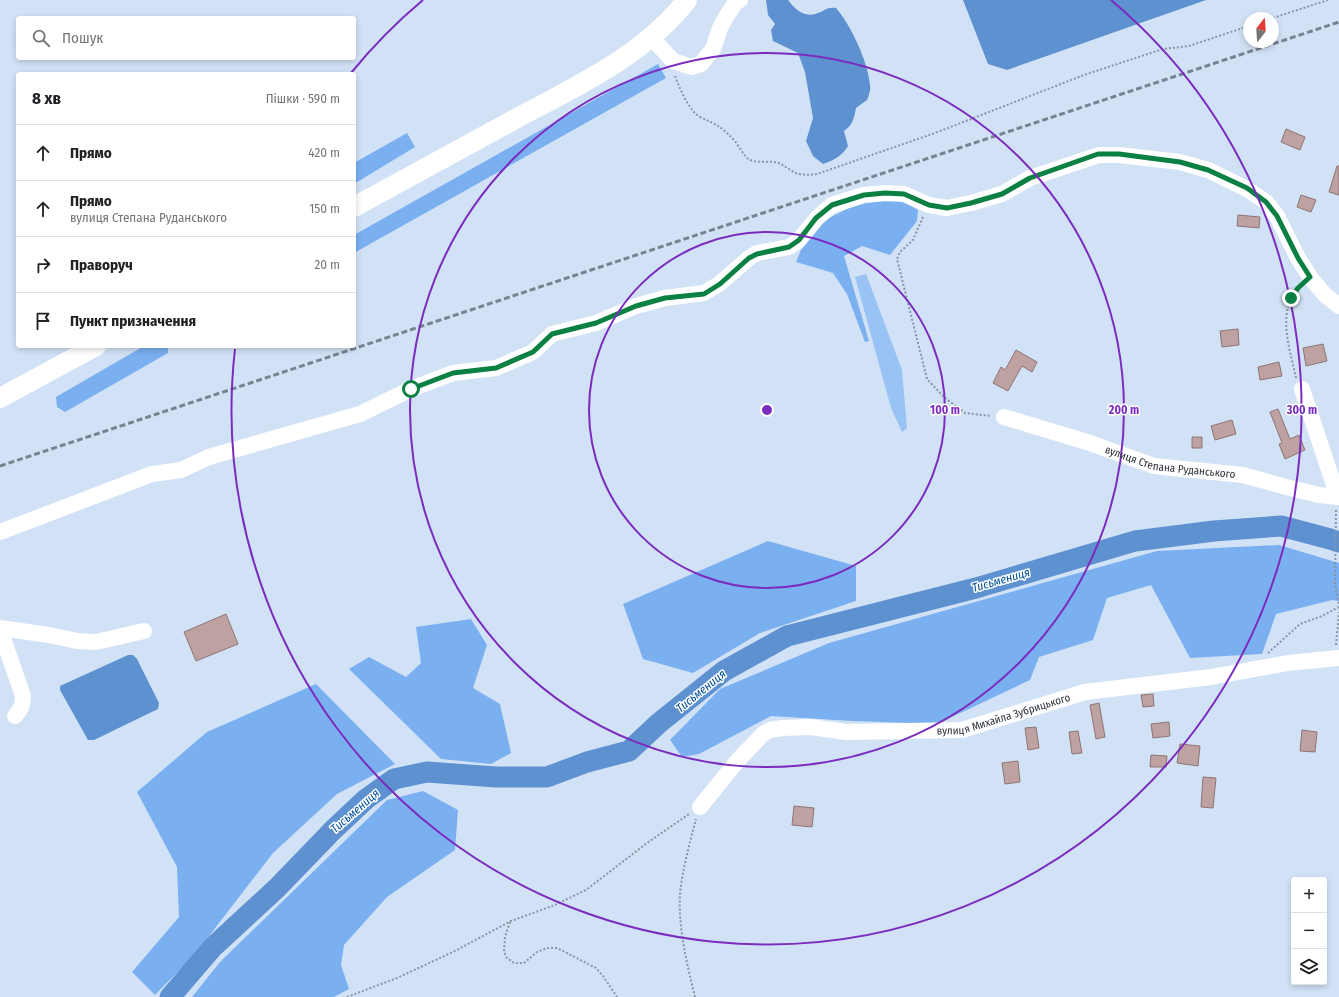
<!DOCTYPE html>
<html lang="uk">
<head>
<meta charset="utf-8">
<style>
	:root { --surface:#fff; --page:#f6f6f6; --text:#202124; --muted:#757577; --line:#e0e0e0 }
	body { margin:0; font-family:"Fira Sans Condensed",sans-serif; background:var(--page); color:var(--text) }
	.controls { position:absolute; right:12px; bottom:12px; display:grid; overflow:hidden; border-radius:4px; box-shadow:0 2px 6px #0003 }
	.controls button { width:36px; height:36px; display:grid; place-items:center; padding:0; border:0; border-bottom:1px solid var(--line); background:var(--surface); color:var(--text); font:20px sans-serif }
	.compass { position:absolute; left:1243px; top:12px; width:36px; height:36px; border-radius:50%; background:var(--surface); box-shadow:0 2px 6px #0003; rotate:17deg }
	.stop { position:absolute; width:12px; height:12px; margin:-9px; border:3px solid #0b8043; border-radius:50%; background:#fff }
	.stop.end { background:#0b8043; border-color:#fff; box-shadow:0 1px 4px #0008 }
	.list { margin:0; padding:0; list-style:none }
	h2 { display:flex; justify-content:space-between; align-items:center; height:52px; margin:0; padding:0 16px; font-size:17px }
	h2 small { font-size:13px; font-weight:400; color:var(--muted) }
	.list li { display:grid; grid-template-columns:26px 1fr auto; gap:12px; align-items:center; box-sizing:border-box; height:56px; padding:0 16px; border-top:1px solid var(--line) }
	.list b { display:block; font-size:15px; white-space:nowrap }
	.list p { margin:0; font-size:13px; white-space:nowrap; color:var(--muted) }
	.list em { font-size:13px; font-style:normal; color:var(--muted) }
	.icon { flex:none; width:22px; height:22px; fill:none; stroke:currentColor; stroke-width:2; stroke-linecap:round; stroke-linejoin:round }
	.map { position:relative; flex:none; width:1339px; height:997px; overflow:hidden }
	.search { position:absolute; background:var(--surface); box-shadow:0 2px 6px #0003; left:16px; top:16px; width:340px; height:44px; display:flex; align-items:center; gap:10px; box-sizing:border-box; padding:0 14px; border-radius:4px; color:var(--muted); font-size:15px }
	.panel { position:absolute; background:var(--surface); box-shadow:0 2px 6px #0003; left:16px; top:72px; width:340px; height:276px; border-radius:4px }
	.map>svg:first-child { display:block }
	.green { fill:#99c2f5 }
	.forest { fill:#7aaff0 }
	.water { fill:#5e91d0 }
	.lines { fill:none; stroke-linecap:round; stroke-linejoin:round }
	.river { stroke:#5e91d0; stroke-width:21 }
	.building { fill:#bda2a1; stroke:#8e7473 }
	.path { stroke:#8a95a4; stroke-width:2; stroke-dasharray:2 2; stroke-linecap:butt }
	.minor { stroke:#fff; stroke-width:16 }
	.major { stroke:#fff; stroke-width:20 }
	.rail { stroke:#788390; stroke-width:3; stroke-dasharray:6 3; stroke-linecap:butt }
	.route { stroke:#0b8043; stroke-width:5 }
	.ring { fill:none; stroke:#7b2cbf; stroke-width:2 }
	.labels { text-anchor:middle; stroke-width:3; stroke-linejoin:round; paint-order:stroke }
	.street-label { font-size:11px; fill:#2d333b; stroke:#fff }
	.water-label { font-size:12px; font-style:italic; fill:#004f9a; stroke:#fff }
	.centre { fill:#7b2cbf; stroke:#fff; stroke-width:2 }
	.ring-label { font-size:12px; text-anchor:middle; font-weight:bold; fill:#7b2cbf; stroke:#fff; stroke-width:3; stroke-linejoin:round; paint-order:stroke }
</style>
</head>
<body>
<div class="map">
<svg width="1339" height="997" viewBox="0 0 1339 997">
	<rect width="100%" height="100%" fill="#d2e2f6"/>
	<!-- green -->
	<path class="green" d="M866,274L902,370L907,428L902,432L891,408L855,277Z"/>
	<!-- forest -->
	<path class="forest" d="M658,64L666,78L354,253V235Z
		M407,133L415,147L354,184V163Z
		M899,199L918,210L917,221L890,255L862,246L844,256L869,341L865,342L847,294L833,273L796,262L801,250L825,220L857,204Z
		M144,346H168V353L65,412L57,407L56,397Z
		M768,541L856,566V601L760,633L693,673L643,659L623,604Z
		M1279,545L1339,563V601L1332,600L1276,614L1262,654L1190,658L1151,585L1107,598L1093,640L1039,657L1030,680L937,724L852,721L771,716L699,754L682,757L670,740L720,689L829,643L1157,551Z
		M471,619L487,645L473,688L500,704L511,753L491,764L441,759L349,669L369,657L406,677L421,663L416,627Z
		M316,684L395,764L337,794L273,853L196,953L155,995L132,972L179,917L177,867L137,792L207,732Z
		M423,791L458,810L455,850L387,897L344,945L341,965L349,989L334,997H192L220,962L387,800Z"/>
	<!-- water -->
	<path class="water" d="M766,0H788C795,9 803,17 815,14C825,12 824,7 836,8C851,25 868,62 870,85C871,89 869,95 867,100L856,108C854,118 853,125 844,131L848,146C842,156 834,160 823,164L813,156L806,141L813,118L805,72L798,53L773,41L771,30L775,24L768,15Z
		M963,0H1206L1007,70L988,64Z
		M128,655H133L137,659L159,703L158,709L94,740H88L60,690V686Z"/>
	<g class="lines">
		<!-- river -->
		<path class="river" d="M170,997L213,947L277,888L333,830L366,799L394,779L427,772L496,777H547L587,762L629,751L659,723L724,671L787,636L976,588L1135,541L1214,531L1281,526L1330,539L1339,542"/>
	</g>
	<!-- building -->
	<path class="building" d="M1286,129L1305,137L1300,150L1281,142Z
		M1337,166H1339V195L1329,192Z
		M1301,195L1316,200L1311,212L1297,207Z
		M1238,215L1260,217L1259,228L1237,226Z
		M1238,329L1239,345L1222,347L1220,331Z
		M1323,344L1327,361L1306,366L1303,348Z
		M1016,350L1037,362L1032,372L1022,366L1008,391L993,383L1001,367L1005,370Z
		M1279,362L1282,376L1260,380L1258,367Z
		M1278,409L1290,439L1299,435L1305,450L1285,459L1279,444L1282,443L1270,412Z
		M1232,420L1236,434L1215,440L1211,426Z
		M1192,437H1202V448H1192Z
		M226,614L238,644L196,661L184,632Z
		M1153,694L1154,706L1143,707L1141,695Z
		M1099,703L1105,737L1096,739L1090,705Z
		M1169,722L1170,736L1153,738L1151,724Z
		M1036,727L1039,748L1028,750L1025,728Z
		M1302,730L1317,732L1315,752L1300,751Z
		M1078,731L1082,753L1072,754L1069,732Z
		M1180,744L1200,746L1198,766L1177,763Z
		M1151,755L1167,756L1166,767H1150Z
		M1018,761L1020,782L1005,784L1002,763Z
		M1203,777L1216,778L1213,808L1201,807Z
		M794,806L814,808L812,827L792,825Z"/>
	<g class="lines">
		<!-- path -->
		<path class="path" d="M1273,18L1328,0
			M675,76C679,87 689,111 700,117C715,124 721,126 733,139C739,145 743,156 750,160C758,163 766,161 774,162C784,163 790,172 799,174C805,175 811,175 817,174L935,133L1084,75L1163,49L1189,46L1249,26
			M923,217L913,240L900,252L897,259L927,379L944,397L965,413L991,416
			M1296,378C1290,349 1275,309 1301,285
			M1336,510L1335,585L1339,605
			M1336,645L1339,612
			M1268,653L1300,624L1322,616L1339,607
			M510,922L505,937L504,952L507,958L514,963H524L537,952L547,948H557L596,968L603,976L617,997
			M347,997L397,978L453,952L511,921L555,905L586,890L647,843L689,814
			M695,997C687,964 678,928 680,894C682,871 690,842 696,819"/>
		<!-- minor -->
		<g class="minor">
			<path d="M652,38L673,61L691,67L701,64L713,49L720,28L726,17L735,3L740,0"/>
			<path d="M1302,389L1338,497"/>
			<path id="s1" d="M1004,417L1087,442L1154,466L1243,475L1290,488L1319,495L1339,497"/>
			<path d="M0,532L152,474L181,470L209,457L360,414L411,389L453,373L496,368L533,352L552,334L596,323L636,306L665,298L704,293L719,284L749,258L757,253L789,247L799,240L817,218L832,205L864,195L885,193L904,194L929,205L947,208L971,203L1002,194L1030,178L1099,155H1119L1180,162L1208,170L1247,189L1266,202L1277,216L1298,258L1310,277L1324,294L1339,306"/>
			<path d="M0,628L49,635L77,641L96,642L144,631"/>
			<path d="M0,633L3,638L23,696C23,705 21,709 15,716"/>
			<path id="s2" d="M700,807L739,759L763,734L770,730L782,728L811,727L846,732L962,730L1085,692L1211,677L1288,663L1339,658"/>
		</g>
		<!-- major -->
		<path class="major" d="M354,207C409,177 464,147 519,117C579,85 644,55 687,0
			M0,398L96,346"/>
		<!-- rail -->
		<path class="rail" d="M0,466L1339,22"/>
	</g>
	<g class="lines">
		<!-- route -->
		<path class="route" d="M411,389L453,373L496,368L533,352L552,334L596,323L636,306L665,298L704,294L720,284L749,258L757,254L789,247L799,240L816,218L832,205L864,195L885,193L904,194L929,205L947,208L971,203L1002,194L1030,178L1098,154H1119L1180,162L1208,170L1247,188L1266,202L1277,216L1298,258L1310,277L1298,288L1291,298"/>
	</g>
	<!-- distance rings -->
	<g class="ring">
		<circle cx="767" cy="410" r="178"/>
		<circle cx="767" cy="410" r="357"/>
		<path d="M351 73A535 535 0 0 1 423 0M1111 0A535 535 0 1 1 235 349"/>
	</g>
	<g class="labels">
		<!-- street labels -->
		<g class="street-label">
			<text dy="4" stroke="none"><textPath href="#s1" startOffset="173">вулиця Степана Руданського</textPath></text>
			<text dy="4" stroke="none"><textPath href="#s2" startOffset="341">вулиця Михайла Зубрицького</textPath></text>
		</g>
		<!-- water labels -->
		<g class="water-label">
			<text transform="translate(1001 580) rotate(-16)" y="4">Тисьмениця</text>
			<text transform="translate(701 691) rotate(-39)" y="4">Тисьмениця</text>
			<text transform="translate(355 811) rotate(-41)" y="4">Тисьмениця</text>
		</g>
	</g>
	<circle cx="767" cy="410" r="6" class="centre"/>
	<g class="ring-label">
		<text x="945" y="414">100 m</text>
		<text x="1124" y="414">200 m</text>
		<text x="1302" y="414">300 m</text>
	</g>
</svg>
<div class="controls">
<button>+</button>
<button>−</button>
<button><svg class="icon" aria-label="layers" viewBox="0 0 24 24"><path d="M12 4l9 5-9 5-9-5zM3 14l9 5 9-5"/></svg></button>
</div>
<svg class="compass" viewBox="-18 -18 36 36"><path d="M0-13l5 13h-10z" fill="#e53935"/><path d="M0 13l5-13h-10z" fill="#757577"/></svg>
<div class="stop" style="left:411px;top:389px"></div>
<div class="stop end" style="left:1291px;top:298px"></div>
<div class="search"><svg class="icon" aria-label="search" viewBox="0 0 24 24"><circle cx="10" cy="10" r="6"/><path d="M15 15l6 6"/></svg>Пошук</div>
<section class="panel">
<h2>8 хв<small>Пішки · 590 m</small></h2>
<ul class="list">
<li><svg class="icon" aria-label="ahead" viewBox="0 0 24 24"><path d="M12 20V5M6 11l6-6 6 6"/></svg><div><b>Прямо</b></div><em>420 m</em></li>
<li><svg class="icon" aria-label="ahead" viewBox="0 0 24 24"><path d="M12 20V5M6 11l6-6 6 6"/></svg><div><b>Прямо</b><p>вулиця Степана Руданського</p></div><em>150 m</em></li>
<li><svg class="icon" aria-label="right" viewBox="0 0 24 24"><path d="M7 20v-9h11M14 6l5 5-5 5"/></svg><div><b>Праворуч</b></div><em>20 m</em></li>
<li><svg class="icon" aria-label="arrive" viewBox="0 0 24 24"><path d="M6 21V4h12l-3 4 3 4H6"/></svg><div><b>Пункт призначення</b></div></li>
</ul>
</section>
</div>
</body>
</html>
